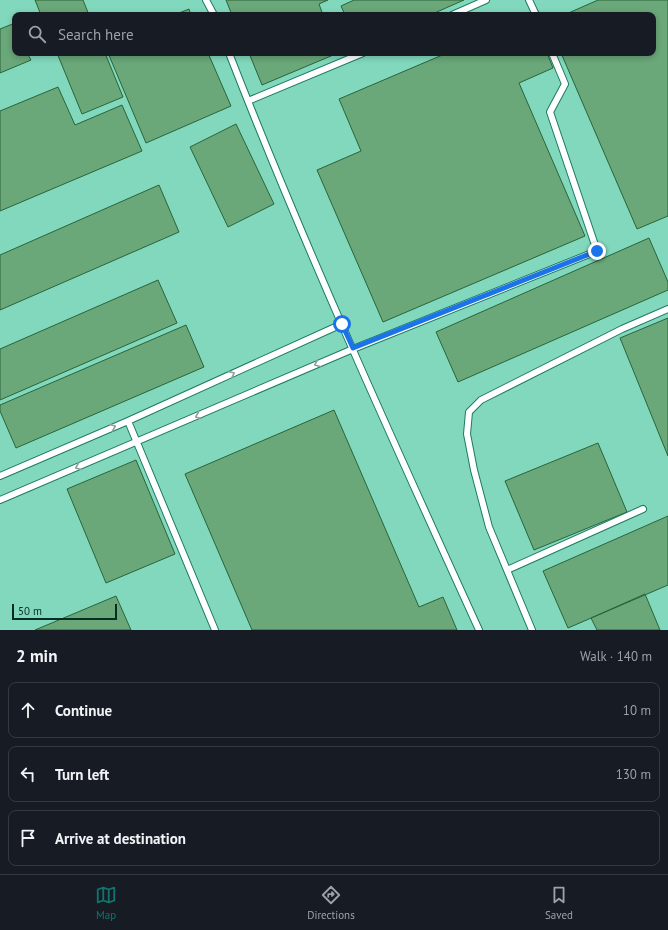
<!DOCTYPE html>
<html lang="en">
<head>
<meta charset="utf-8">
<style>
	:root { --surface:#171b24; --page:#242831; --text:#f1f3f6; --muted:#9ea1a6; --line:#363941; --accent:#0f766e }
	body { margin:0; font-family:"PT Sans",sans-serif; background:var(--page); color:var(--text) }
	.scale { position:absolute; left:12px; bottom:10px; width:105px; box-sizing:border-box; padding-left:4px; border:2px solid #062d22; border-top:0; font-size:11px; line-height:14px; white-space:nowrap; color:#062d22; -webkit-text-stroke:3px #82d8bc; paint-order:stroke }
	.stop { position:absolute; width:12px; height:12px; margin:-9px; border:3px solid #1a73e8; border-radius:50%; background:#fff }
	.stop.end { background:#1a73e8; border-color:#fff; box-shadow:0 1px 4px #0008 }
	.list { margin:0; padding:0; list-style:none }
	h2 { display:flex; justify-content:space-between; align-items:center; height:52px; margin:0; padding:0 16px; font-size:17px }
	h2 small { font-size:13px; font-weight:400; color:var(--muted) }
	.list li { display:grid; grid-template-columns:26px 1fr auto; gap:12px; align-items:center; box-sizing:border-box; height:56px; margin:0 8px 8px; padding:0 8px; border:1px solid var(--line); border-radius:8px }
	.list b { display:block; font-size:15px; white-space:nowrap }
	.list em { font-size:13px; font-style:normal; color:var(--muted) }
	.icon { flex:none; width:22px; height:22px; fill:none; stroke:currentColor; stroke-width:2; stroke-linecap:round; stroke-linejoin:round }
	.map { position:relative; flex:none; width:668px; height:630px; overflow:hidden }
	.search { position:absolute; background:var(--surface); box-shadow:0 2px 6px #0003; left:12px; right:12px; top:12px; height:44px; display:flex; align-items:center; gap:10px; box-sizing:border-box; padding:0 14px; border-radius:8px; color:var(--muted); font-size:15px }
	.sheet { height:244px; background:var(--surface) }
	nav { display:flex; justify-content:space-around; align-items:center; box-sizing:border-box; height:56px; border-top:1px solid var(--line); background:var(--surface); font-size:11px; color:var(--muted) }
	nav a { display:grid; justify-items:center; gap:2px }
	nav .on { color:var(--accent) }
	.map>svg:first-child { display:block }
	.building { fill:#6aa779; stroke:#28653b }
	.lines { fill:none; stroke-linecap:round; stroke-linejoin:round }
	.lane-casing { stroke:#1c7b63; stroke-width:8 }
	.lane { stroke:#fff; stroke-width:6 }
	.oneway { stroke:#8fa09c }
	.route { stroke:#1a73e8; stroke-width:5 }
</style>
</head>
<body>
<div class="map">
<svg width="668" height="630" viewBox="0 0 668 630">
	<rect width="100%" height="100%" fill="#82d8bc"/>
	<!-- building -->
	<path class="building" d="M35,0H83L89,15H41Z
		M226,0H328L319,4L323,15H232Z
		M354,0H464L430,15H345L341,6Z
		M598,0H668V216L637,229L561,53H653V15H564Z
		M189,9L191,15H174Z
		M15,23V53H27L31,60L0,73V29Z
		M57,53H105L123,97L82,114Z
		M108,53H208L231,106L146,143Z
		M249,53H338L262,85Z
		M447,53H547L553,68L519,83L585,236L383,322L317,170L361,151L339,99Z
		M58,87L75,125L122,105L142,151L0,211V111Z
		M236,124L274,204L228,227L190,147Z
		M159,185L179,232L0,310V255Z
		M649,238L668,282V290L458,382L436,332Z
		M158,280L177,323L0,400V349Z
		M668,318V456L620,338Z
		M186,325L204,367L16,448L0,411V405Z
		M334,410L419,607L443,597L457,630H252L185,474Z
		M598,443L627,512L534,550L505,481Z
		M136,460L175,554L106,583L67,489Z
		M668,516V585L568,628L543,571Z
		M645,594L660,630H597L591,618Z
		M116,596L131,630H35Z"/>
	<g class="lines">
		<defs>
			<path id="lane" d="M206,0L214,15
				M529,0L536,15
				M452,15L486,0
				M229,53C305,248 392,439 479,630
				M248,101L363,53
				M128,421L215,630
				M0,476L128,421L342,324
				M0,500L353,349L597,251L550,112L565,84L552,53
				M507,570L643,509
				M532,630L489,527L474,470L467,434L469,412L481,400L622,329L668,309"/>
		</defs>
		<!-- lane casing -->
		<use href="#lane" class="lane-casing"/>
		<!-- lane -->
		<use href="#lane" class="lane"/>
	</g>
	<!-- one-way arrows -->
	<defs><path id="oneway-chevron" d="M-2-3.5L2.5 0L-2 3.5" fill="none" stroke-width="1.6" stroke-linecap="round" stroke-linejoin="round"/></defs>
	<g class="oneway">
		<use href="#oneway-chevron" transform="translate(317 364) rotate(157)"/>
		<use href="#oneway-chevron" transform="translate(232 374) rotate(-24)"/>
		<use href="#oneway-chevron" transform="translate(198 416) rotate(157)"/>
		<use href="#oneway-chevron" transform="translate(113 427) rotate(-23)"/>
		<use href="#oneway-chevron" transform="translate(78 467) rotate(157)"/>
	</g>
	<g class="lines">
		<!-- route -->
		<path class="route" d="M342,324L353,348L597,251"/>
	</g>
</svg>
<div class="scale">50 m</div>
<div class="stop" style="left:342px;top:324px"></div>
<div class="stop end" style="left:597px;top:251px"></div>
<div class="search"><svg class="icon" aria-label="search" viewBox="0 0 24 24"><circle cx="10" cy="10" r="6"/><path d="M15 15l6 6"/></svg>Search here</div>
</div>
<section class="sheet">
<h2>2 min<small>Walk · 140 m</small></h2>
<ul class="list">
<li><svg class="icon" aria-label="ahead" viewBox="0 0 24 24"><path d="M12 20V5M6 11l6-6 6 6"/></svg><div><b>Continue</b></div><em>10 m</em></li>
<li><svg class="icon" aria-label="left" viewBox="0 0 24 24"><path d="M17 20v-9H6M10 6l-5 5 5 5"/></svg><div><b>Turn left</b></div><em>130 m</em></li>
<li><svg class="icon" aria-label="arrive" viewBox="0 0 24 24"><path d="M6 21V4h12l-3 4 3 4H6"/></svg><div><b>Arrive at destination</b></div></li>
</ul>
</section>
<nav>
<a class="on"><svg class="icon" aria-label="map" viewBox="0 0 24 24"><path d="M3 6l6-2 6 2 6-2v14l-6 2-6-2-6 2zM9 4v14M15 6v14"/></svg>Map</a>
<a><svg class="icon" aria-label="directions" viewBox="0 0 24 24"><path d="M12 3l9 9-9 9-9-9zM9 14v-3h6M13 9l2 2-2 2"/></svg>Directions</a>
<a><svg class="icon" aria-label="saved" viewBox="0 0 24 24"><path d="M7 4h10v16l-5-4-5 4z"/></svg>Saved</a>
</nav>
</body>
</html>
